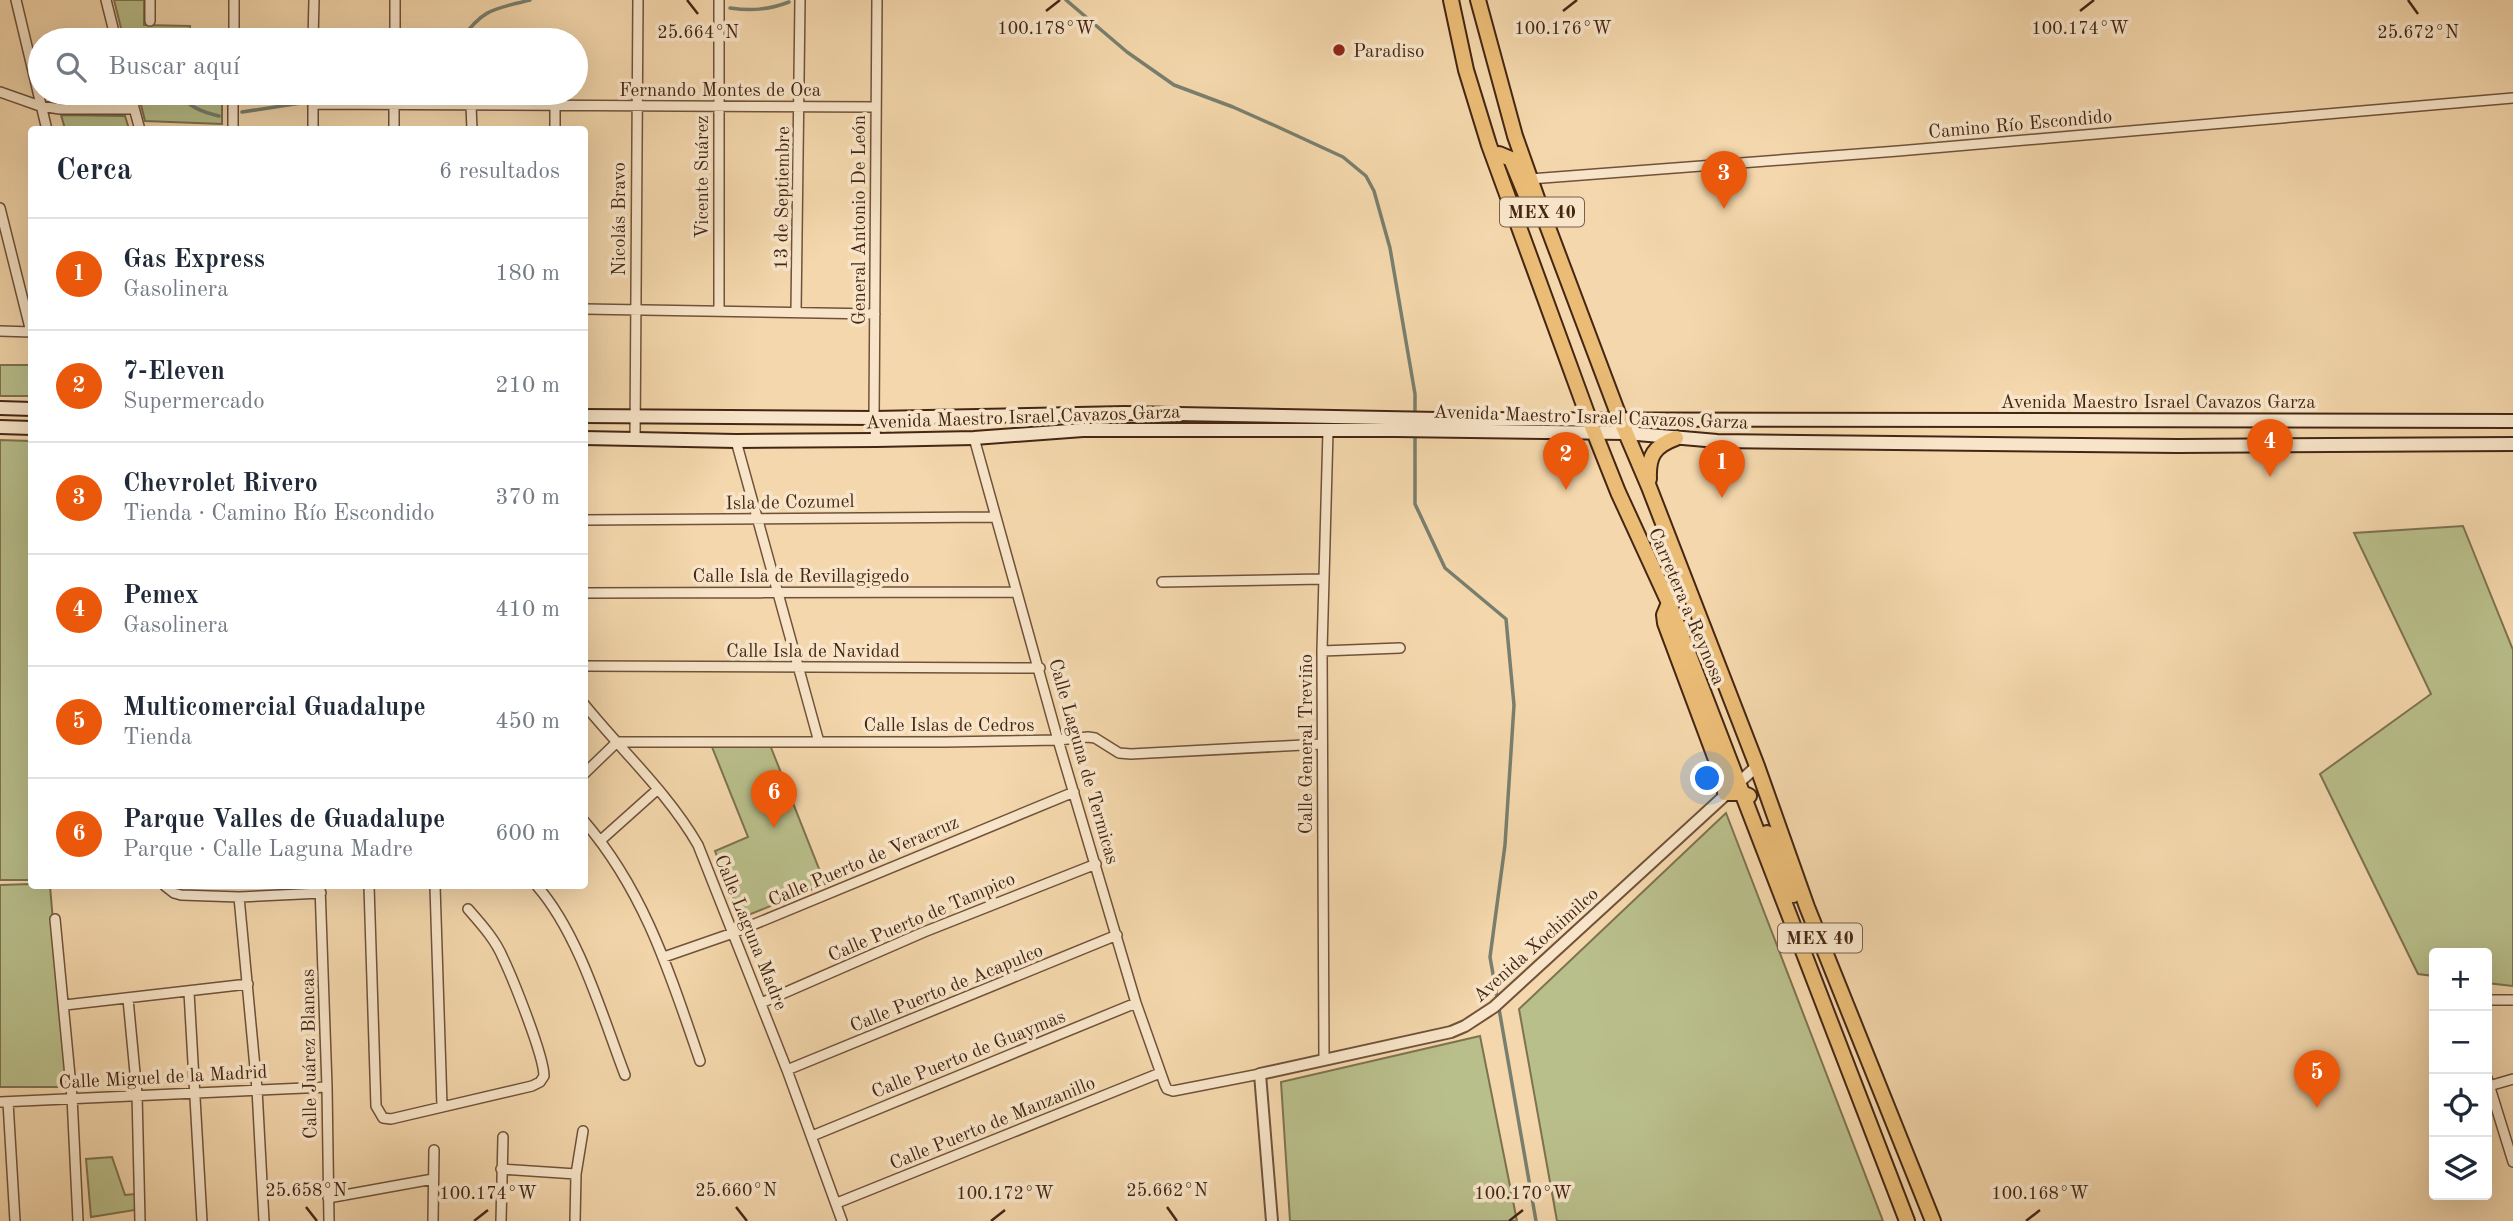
<!DOCTYPE html>
<html lang="es">
<head>
<meta charset="utf-8">
<style>
	:root { --surface:#fff; --page:#f6f6f7; --text:#1f2937; --muted:#747a83; --line:#e0e1e3; --accent:#ea580c }
	body { margin:0; font-family:"Old Standard TT",serif; background:var(--page); color:var(--text) }
	.controls { position:absolute; right:21px; bottom:21px; display:grid; overflow:hidden; border-radius:7px; box-shadow:0 7px 28px #0002 }
	.controls button { width:63px; height:63px; display:grid; place-items:center; padding:0; border:0; border-bottom:2px solid var(--line); background:var(--surface); color:var(--text); font:35px sans-serif }
	.you { position:absolute; left:1708px; top:779px; width:24px; height:24px; margin:-18px; border:5px solid #fff; border-radius:50%; background:#1a73e8; box-shadow:0 0 0 10px #1a73e833 }
	.badge { display:grid; place-items:center; width:46px; height:46px; border-radius:50%; background:var(--accent); color:#fff; font-size:23px; font-weight:700 }
	.pin { position:absolute; translate:-50% -58px; filter:drop-shadow(0 2px 4px #0008) }
	.pin::after { content:''; position:absolute; top:37px; width:24px; height:21px; background:inherit; clip-path:polygon(0 0,100% 0,50% 100%) }
	.list { margin:0; padding:0; list-style:none }
	h2 { display:flex; justify-content:space-between; align-items:center; height:91px; margin:0; padding:0 28px; font-size:30px }
	h2 small { font-size:23px; font-weight:400; color:var(--muted) }
	.list li { display:grid; grid-template-columns:46px 1fr auto; gap:21px; align-items:center; box-sizing:border-box; height:112px; padding:0 28px; border-top:2px solid var(--line) }
	.list b { display:block; font-size:26px; white-space:nowrap }
	.list p { margin:0; font-size:23px; white-space:nowrap; color:var(--muted) }
	.list em { font-size:23px; font-style:normal; color:var(--muted) }
	.icon { flex:none; width:38px; height:38px; fill:none; stroke:currentColor; stroke-width:2; stroke-linecap:round; stroke-linejoin:round }
	.map { position:relative; flex:none; width:2513px; height:1221px; overflow:hidden }
	.search { position:absolute; background:var(--surface); box-shadow:0 7px 28px #0002; left:28px; top:28px; width:560px; height:77px; display:flex; align-items:center; gap:18px; box-sizing:border-box; padding:0 24px; border-radius:38px; color:var(--muted); font-size:26px }
	.panel { position:absolute; background:var(--surface); box-shadow:0 7px 28px #0002; left:28px; top:126px; width:560px; height:763px; border-radius:7px }
	.map>svg:first-child { display:block }
	.green { fill:#b9bf8b; stroke:#7e7250; stroke-width:2 }
	.lines { fill:none; stroke-linecap:round; stroke-linejoin:round }
	.stream { stroke:#797f6e; stroke-width:3.5 }
	.minor-casing { stroke:#70523a; stroke-width:12 }
	.tertiary-casing { stroke:#70523a; stroke-width:14 }
	.secondary-casing { stroke:#442614; stroke-width:16 }
	.primary-casing { stroke:#442614; stroke-width:18 }
	.minor { stroke:#f8e5c9; stroke-width:9 }
	.tertiary { stroke:#f8e5c9; stroke-width:10 }
	.secondary { stroke:#f8e5c9; stroke-width:12 }
	.primary { stroke:#eabc76; stroke-width:14 }
	.ticks { fill:none; stroke:#442614; stroke-width:2.5 }
	.poi-dot { fill:#8f2418; stroke:#f8e5c9; stroke-width:2.5 }
	.labels { text-anchor:middle; stroke-width:7; stroke-linejoin:round; paint-order:stroke }
	.shield { fill:#f8e5c9; stroke:#7a5f4a; stroke-width:2 }
	.shield-label { font-size:18px; font-weight:bold; fill:#442614 }
	.poi-label { font-size:19px; fill:#442614; stroke:#f8e5c9; text-anchor:start }
	.street-label { font-size:19px; fill:#442614; stroke:#f8e5c9 }
	.ticks-label { font-size:18px; text-anchor:middle; fill:#442614; stroke:#f8e5c9; stroke-width:7; stroke-linejoin:round; paint-order:stroke }
</style>
</head>
<body>
<div class="map">
<svg width="2513" height="1221" viewBox="0 0 2513 1221">
	<rect width="100%" height="100%" fill="#f4d7ac"/>
	<filter id="stains"><feTurbulence type="fractalNoise" baseFrequency=".00286" numOctaves="4"/><feColorMatrix values="0 0 0 0 .2 0 0 0 0 .09 0 0 0 0 .02 0 0 0 .5 -.17"/></filter>
	<radialGradient id="worn" r=".72"><stop offset=".6" stop-color="#630" stop-opacity="0"/><stop offset="1" stop-color="#630" stop-opacity=".3"/></radialGradient>
	<!-- green -->
	<path class="green" d="M114,0H144V25L190,26V40H124Z
		M138,93H190L222,101V124L145,121Z
		M61,115L125,116L129,129H65Z
		M0,365H31V396H0Z
		M0,440L31,441V880H0Z
		M2463,526L2513,650V986L2487,983V953H2434V976L2418,974L2320,774L2431,694L2354,533Z
		M770,745L825,884L741,918L715,851L748,837L712,747Z
		M1726,813L1883,1221H1557L1519,1009Z
		M31,884L50,886L67,1087H0V885Z
		M1480,1036L1517,1221H1290L1281,1082Z
		M112,1157L125,1195L135,1194V1210L91,1217L86,1159Z"/>
	<g class="lines">
		<!-- stream -->
		<path class="stream" d="M1066,0L1127,52L1174,85L1233,107L1278,127L1343,157L1366,176L1374,191L1390,248L1415,394V416
			M730,8C751,11 768,10 789,2
			M461,40C483,8 495,9 530,0
			M176,93C189,106 201,112 219,116
			M242,112L301,103
			M1415,434V504L1445,568L1506,619L1514,705L1505,845L1490,957L1536,1221"/>
		<defs>
			<path id="minor" d="M16,0L47,130
				M106,0L116,40
				M150,21V0
				M234,40V0
				M313,40L314,0
				M395,40V0
				M0,92L40,106L60,109H134
				M130,93L140,130
				M313,104L876,107
				M471,105L472,130
				M233,130V93
				M313,130V93
				M394,130V93
				M555,130V106
				M1530,179L1898,151L2513,98
				M0,208L31,332
				M584,309L875,314
				M719,311V0
				M796,312L800,0
				M0,331L32,332
				M974,438L1058,740L1136,1003L1165,1085L1167,1089L1173,1091L1260,1074
				M635,439L638,0
				M876,440L874,418L877,0
				M736,441L819,742
				M584,520L996,517
				M1162,582L1323,579
				M584,593L1017,592
				M1322,651L1400,648
				M584,666L1040,668
				M584,704C622,751 668,793 698,845L787,1070L842,1221
				M584,774L617,742H945L1058,740L1088,737L1095,738L1119,753L1131,754L1322,744
				M584,821C645,892 670,974 700,1061
				M601,840L658,789
				M165,886L174,893L181,895L239,897L321,893
				M320,886L327,1087L329,1221
				M369,886L376,1106L383,1118L391,1119L532,1086L540,1082L544,1076C544,1056 513,979 503,958C495,939 481,924 468,909
				M435,886L442,1106
				M537,886C579,934 602,1015 625,1075
				M239,897L257,1089L264,1221
				M55,919L72,1097L78,1221
				M664,957L733,933L1074,792
				M189,992L202,1221
				M128,999L137,1094L140,1221
				M2487,1000H2513
				M761,1003L924,932L1096,864
				M65,1005L248,984
				M1324,1058L1322,651L1328,431
				M787,1070L1117,935
				M2487,1078L2513,1162
				M2489,1086L2513,1079
				M0,1102L327,1087
				M8,1102L15,1221
				M812,1136L1136,1003
				M501,1169L576,1174
				M328,1198L433,1179
				M837,1203L1160,1073
				M433,1221L434,1150
				M501,1221L503,1137
				M575,1221L576,1174L583,1131"/>
			<path id="tertiary" d="M1272,1221L1260,1074L1451,1032L1465,1026L1494,1007L1757,766"/>
			<path id="secondary" d="M0,408L32,409
				M584,416L874,418L1125,413L1438,419L2513,421
				M0,427L32,428
				M584,438L736,441L876,440L974,438L1083,430H1396L1626,433L1717,441L2178,446L2513,444"/>
			<path id="primary" d="M1451,0L1466,70L1489,145L1589,419L1618,492L1669,603L1907,1221
				M1478,0L1515,136L1538,201L1620,419L1649,487L1757,766L1807,907L1933,1221
				M1493,156L1499,154L1511,159L1530,205
				M1649,479C1648,456 1654,446 1676,438
				M1669,603L1664,615L1665,623L1724,781L1725,793H1742L1749,796
				M1767,833L1793,895"/>
		</defs>
		<!-- minor casing -->
		<use href="#minor" class="minor-casing"/>
		<!-- tertiary casing -->
		<use href="#tertiary" class="tertiary-casing"/>
		<!-- secondary casing -->
		<use href="#secondary" class="secondary-casing"/>
		<!-- primary casing -->
		<use href="#primary" class="primary-casing"/>
		<!-- minor -->
		<use href="#minor" class="minor"/>
		<!-- tertiary -->
		<use href="#tertiary" class="tertiary"/>
		<!-- secondary -->
		<use href="#secondary" class="secondary"/>
		<!-- primary -->
		<use href="#primary" class="primary"/>
	</g>
	<!-- ticks -->
	<path class="ticks" d="M687,0L698,14M2408,0L2418,14M1046,11L1060,0M1563,11L1577,0M2080,11L2094,0M306,1207L317,1221M736,1207L747,1221M1167,1207L1177,1221M474,1221L488,1210M991,1221L1005,1210M1509,1221L1523,1210M2026,1221L2040,1210"/>
	<!-- markers -->
	<circle class="poi-dot" cx="1339" cy="50" r="7"/>
	<g class="labels">
		<!-- shield labels -->
		<g class="shield">
			<rect x="1500" y="197.5" width="84" height="29" rx="5"/>
			<rect x="1778" y="923.5" width="84" height="29" rx="5"/>
		</g>
		<g class="shield-label">
			<text x="1542" y="218">MEX 40</text>
			<text x="1820" y="944">MEX 40</text>
		</g>
		<!-- poi labels -->
		<g class="poi-label">
			<text x="1353" y="57">Paradiso</text>
		</g>
		<!-- street labels -->
		<g class="street-label">
			<text x="720" y="96">Fernando Montes de Oca</text>
			<text transform="translate(2020 123) rotate(-5)" y="7">Camino Río Escondido</text>
			<text transform="translate(701 177) rotate(-90)" y="7">Vicente Suárez</text>
			<text transform="translate(781 198) rotate(-89)" y="7">13 de Septiembre</text>
			<text transform="translate(618 219) rotate(-90)" y="7">Nicolás Bravo</text>
			<text transform="translate(858 220) rotate(-90)" y="7">General Antonio De León</text>
			<text x="2158" y="408">Avenida Maestro Israel Cavazos Garza</text>
			<text transform="translate(1023 416) rotate(-2)" y="7">Avenida Maestro Israel Cavazos Garza</text>
			<text transform="translate(1591 416) rotate(2)" y="7">Avenida Maestro Israel Cavazos Garza</text>
			<text transform="translate(790 501) rotate(-1)" y="7">Isla de Cozumel</text>
			<text x="801" y="582">Calle Isla de Revillagigedo</text>
			<text transform="translate(1688 606) rotate(67)" y="7">Carretera a Reynosa</text>
			<text x="813" y="657">Calle Isla de Navidad</text>
			<text x="949" y="731">Calle Islas de Cedros</text>
			<text transform="translate(1305 744) rotate(-90)" y="7">Calle General Treviño</text>
			<text transform="translate(1085 761) rotate(74)" y="7">Calle Laguna de Termicas</text>
			<text transform="translate(863 860) rotate(-23)" y="7">Calle Puerto de Veracruz</text>
			<text transform="translate(921 916) rotate(-23)" y="7">Calle Puerto de Tampico</text>
			<text transform="translate(752 932) rotate(68)" y="7">Calle Laguna Madre</text>
			<text transform="translate(1535 944) rotate(-42)" y="7">Avenida Xochimilco</text>
			<text transform="translate(946 987) rotate(-22)" y="7">Calle Puerto de Acapulco</text>
			<text transform="translate(968 1053) rotate(-22)" y="7">Calle Puerto de Guaymas</text>
			<text transform="translate(308 1054) rotate(-91)" y="7">Calle Juárez Blancas</text>
			<text transform="translate(163 1076) rotate(-3)" y="7">Calle Miguel de la Madrid</text>
			<text transform="translate(992 1122) rotate(-22)" y="7">Calle Puerto de Manzanillo</text>
		</g>
	</g>
	<g class="ticks-label">
		<text x="1046" y="34">100.178°W</text>
		<text x="1563" y="34">100.176°W</text>
		<text x="2080" y="34">100.174°W</text>
		<text x="698" y="38">25.664°N</text>
		<text x="2418" y="38">25.672°N</text>
		<text x="306" y="1196">25.658°N</text>
		<text x="736" y="1196">25.660°N</text>
		<text x="1167" y="1196">25.662°N</text>
		<text x="488" y="1199">100.174°W</text>
		<text x="1005" y="1199">100.172°W</text>
		<text x="1523" y="1199">100.170°W</text>
		<text x="2040" y="1199">100.168°W</text>
	</g>
	<rect width="100%" height="100%" filter="url(#stains)"/>
	<rect width="100%" height="100%" fill="url(#worn)"/>
</svg>
<div class="controls">
<button>+</button>
<button>−</button>
<button><svg class="icon" aria-label="locate" viewBox="0 0 24 24"><circle cx="12" cy="12" r="6"/><path d="M12 2v4M12 18v4M2 12h4M18 12h4"/></svg></button>
<button><svg class="icon" aria-label="layers" viewBox="0 0 24 24"><path d="M12 4l9 5-9 5-9-5zM3 14l9 5 9-5"/></svg></button>
</div>
<div class="you"></div>
<div class="pin badge" style="left:1722px;top:498px">1</div>
<div class="pin badge" style="left:1566px;top:490px">2</div>
<div class="pin badge" style="left:1724px;top:209px">3</div>
<div class="pin badge" style="left:2270px;top:477px">4</div>
<div class="pin badge" style="left:2317px;top:1108px">5</div>
<div class="pin badge" style="left:774px;top:828px">6</div>
<div class="search"><svg class="icon" aria-label="search" viewBox="0 0 24 24"><circle cx="10" cy="10" r="6"/><path d="M15 15l6 6"/></svg>Buscar aquí</div>
<section class="panel">
<h2>Cerca<small>6 resultados</small></h2>
<ul class="list">
<li><span class="badge">1</span><div><b>Gas Express</b><p>Gasolinera</p></div><em>180 m</em></li>
<li><span class="badge">2</span><div><b>7-Eleven</b><p>Supermercado</p></div><em>210 m</em></li>
<li><span class="badge">3</span><div><b>Chevrolet Rivero</b><p>Tienda · Camino Río Escondido</p></div><em>370 m</em></li>
<li><span class="badge">4</span><div><b>Pemex</b><p>Gasolinera</p></div><em>410 m</em></li>
<li><span class="badge">5</span><div><b>Multicomercial Guadalupe</b><p>Tienda</p></div><em>450 m</em></li>
<li><span class="badge">6</span><div><b>Parque Valles de Guadalupe</b><p>Parque · Calle Laguna Madre</p></div><em>600 m</em></li>
</ul>
</section>
</div>
</body>
</html>
